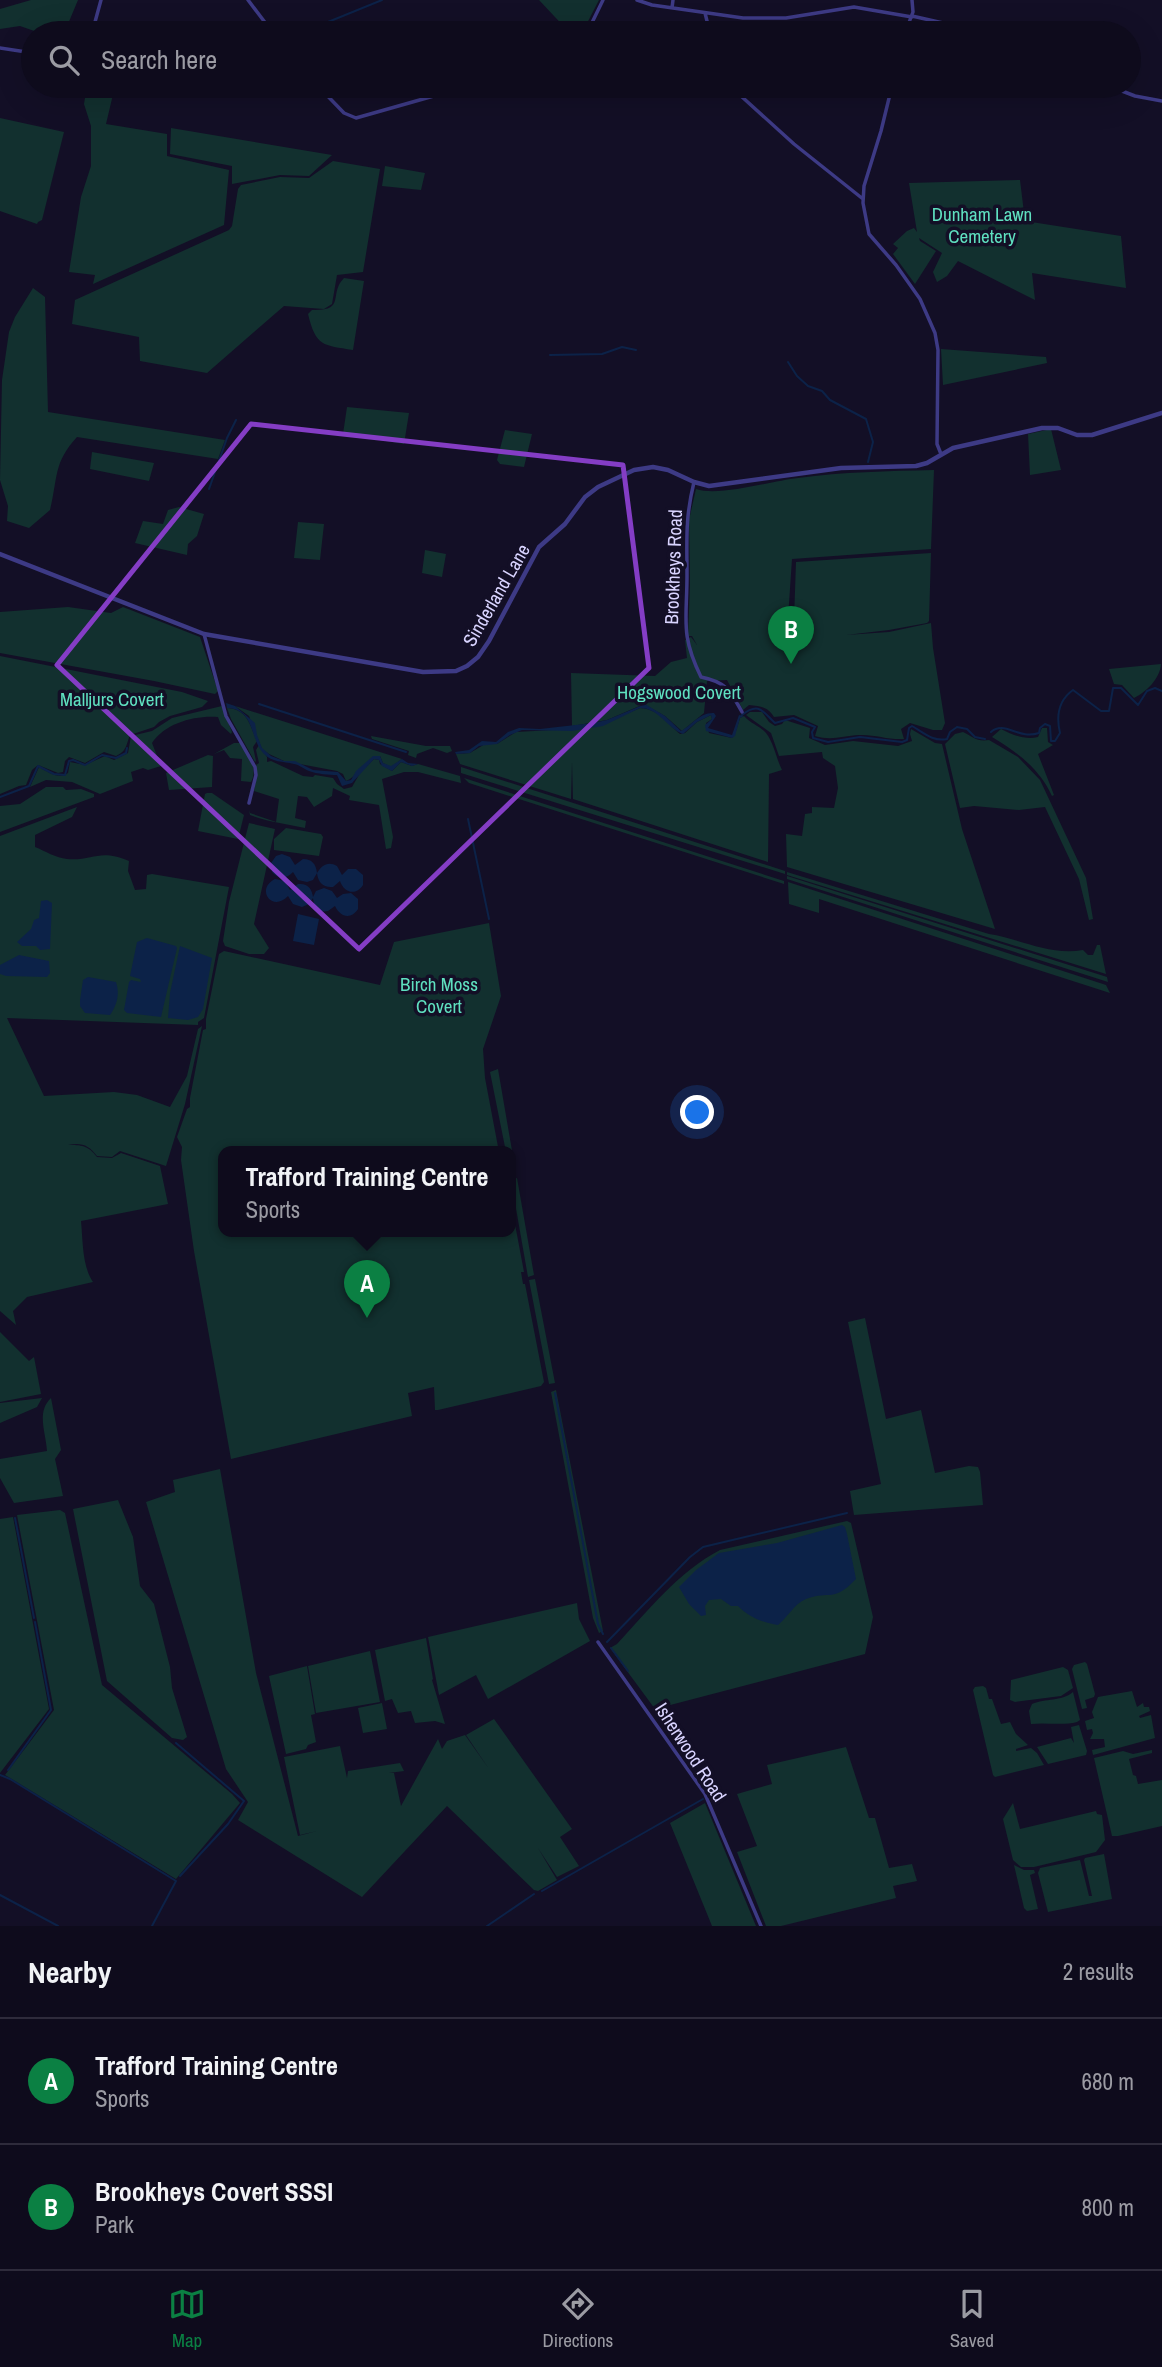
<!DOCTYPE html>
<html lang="en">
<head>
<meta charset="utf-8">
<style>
	:root { --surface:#0e0b1c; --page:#1c1929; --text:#f1f3f6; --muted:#9b9ba3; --line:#2e2b3b; --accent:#0b8043 }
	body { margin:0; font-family:"Archivo Narrow",sans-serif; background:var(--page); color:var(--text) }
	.you { position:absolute; left:698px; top:1113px; width:24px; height:24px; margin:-18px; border:5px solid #fff; border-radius:50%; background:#1a73e8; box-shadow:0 0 0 10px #1a73e833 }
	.badge { display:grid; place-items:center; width:46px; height:46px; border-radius:50%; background:var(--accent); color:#fff; font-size:23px; font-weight:700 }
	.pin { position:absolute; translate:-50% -58px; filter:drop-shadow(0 2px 4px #0008) }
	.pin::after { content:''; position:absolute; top:37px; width:24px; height:21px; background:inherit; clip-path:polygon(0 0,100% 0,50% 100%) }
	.popup { position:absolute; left:218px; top:1146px; width:298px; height:91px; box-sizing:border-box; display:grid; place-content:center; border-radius:14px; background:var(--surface); filter:drop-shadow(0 2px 5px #0005); font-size:23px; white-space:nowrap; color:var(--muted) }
	.popup b { font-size:26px; color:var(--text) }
	.popup::after { content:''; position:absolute; left:50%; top:100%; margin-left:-14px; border:14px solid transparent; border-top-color:var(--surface) }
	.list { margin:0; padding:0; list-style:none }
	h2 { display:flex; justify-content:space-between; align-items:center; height:91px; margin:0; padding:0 28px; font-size:30px }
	h2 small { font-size:23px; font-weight:400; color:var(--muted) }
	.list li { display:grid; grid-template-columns:46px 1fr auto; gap:21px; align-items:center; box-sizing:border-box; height:126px; padding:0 28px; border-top:2px solid var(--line) }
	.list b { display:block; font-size:26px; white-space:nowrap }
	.list p { margin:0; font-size:23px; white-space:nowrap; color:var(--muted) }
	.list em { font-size:23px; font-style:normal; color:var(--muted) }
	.icon { flex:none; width:38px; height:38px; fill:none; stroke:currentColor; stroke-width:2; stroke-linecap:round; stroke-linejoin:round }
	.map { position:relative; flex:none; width:1162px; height:1926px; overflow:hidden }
	.search { position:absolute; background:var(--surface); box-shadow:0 7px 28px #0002; left:21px; right:21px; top:21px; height:77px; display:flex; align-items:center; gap:18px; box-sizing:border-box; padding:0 24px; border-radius:38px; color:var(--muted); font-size:26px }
	.sheet { height:343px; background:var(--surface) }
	nav { display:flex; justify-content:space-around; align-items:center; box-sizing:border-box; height:98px; border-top:2px solid var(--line); background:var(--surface); font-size:19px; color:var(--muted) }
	nav a { display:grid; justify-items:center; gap:4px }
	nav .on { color:var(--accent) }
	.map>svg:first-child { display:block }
	.green { fill:#12302f }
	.water { fill:#0c2248 }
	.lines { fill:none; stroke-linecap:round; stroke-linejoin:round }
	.stream { stroke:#0c2248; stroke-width:2 }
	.minor { stroke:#3d3a85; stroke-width:3.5 }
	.tertiary { stroke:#3d3a85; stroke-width:4.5 }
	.marked { fill:none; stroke:#843dc5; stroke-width:5; stroke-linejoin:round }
	.labels { text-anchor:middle; stroke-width:7; stroke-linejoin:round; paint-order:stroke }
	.park-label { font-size:19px; fill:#5fe0c0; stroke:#130f26 }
	.street-label { font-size:19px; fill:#d9d4ff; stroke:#130f26 }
</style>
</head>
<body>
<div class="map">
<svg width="1162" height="1926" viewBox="0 0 1162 1926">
	<rect width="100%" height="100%" fill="#130f26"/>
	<!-- green -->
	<path class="green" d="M31,0H78L68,24L52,33H40L20,26L0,29V9Z
		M539,0H599L582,33H570Z
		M87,86H115L106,124L167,134V156L229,170L224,225L93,284L95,275L69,272L81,197L91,166V126L84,104Z
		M0,118L64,132L42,220L38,222L37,224L0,211Z
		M171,128L332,155L309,176L280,175L232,184V166L170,154Z
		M333,161L380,169L363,272L337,275L332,304L324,309L284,306L207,373L140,361L139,337L72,324L75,300L229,230L232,226L238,189L241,185L280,177L309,178Z
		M385,166L425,173L421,190L382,186Z
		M1020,180L1025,221L1121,236L1126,288L1032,273L1035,300L958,261L947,276L937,282L933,272L942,253L919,238L920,241L936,251L915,284L893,254L898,248L893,244L907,231L914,228L917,232L909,183Z
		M344,278L364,281L353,350C323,345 316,347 308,314L312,310C347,311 328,294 344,278Z
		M33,288L45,297L48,412L225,440L218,459L77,437C53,463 58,478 50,510L29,528L7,521L8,506L0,480L2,380L9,332L15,317Z
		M941,349L1046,357L1047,363L943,385Z
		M347,407L409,413L404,444L343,434Z
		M1051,429L1061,470L1030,475L1028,434Z
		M505,430L532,434L524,467L500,464L497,460Z
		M92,452L154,463L149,481L90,469Z
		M934,470L931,549L792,559L788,618L794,620L796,562L931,553L929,621L927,623L889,630L846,635L889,632L931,623L933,648L945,723L942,730H933L910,723L901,729L904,739C888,740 874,734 859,735C843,736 831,741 815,736L818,726L794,715L774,717C768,707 761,706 749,705L743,710L727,680L707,681L704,713L682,731L665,716L644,704L607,720L572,726L571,673L655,676L671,662L687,658L685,640L691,637L697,645L692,636H688L690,585L689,520L696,489C719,497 771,481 798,478C843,472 888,471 934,470Z
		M179,507L204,514L197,536L188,544L187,555L135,543L143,521L163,524L168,510Z
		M298,522L324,524L320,560L294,558Z
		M425,550L446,554L442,577L422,573Z
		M68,607L111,613L123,607L200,637L218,691L215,694L154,681L0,653V612Z
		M0,656L182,692L208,701L202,707L170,716L159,722L154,727L130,735C126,745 127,751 116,756L104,752L85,763L69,757L65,761L63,772L58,773L38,765L32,770L26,785L19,786L0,794Z
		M1161,664C1160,679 1146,692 1134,698L1122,685L1114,684L1109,669Z
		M222,706L232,732L231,734L221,725L218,717C195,715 165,723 152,743L161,766L148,770L143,768L131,772L133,781L100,794L72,782L46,780L30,787L39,767C48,772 59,780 68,773L70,762L85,765L105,756L114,760L128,753L131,736L152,731L172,718Z
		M235,706L402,759L391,767L383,763L380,756C359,763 360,775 346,781L343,774L337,771L284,761L269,754L262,749L249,716Z
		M227,708C248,709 250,726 257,741L253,747L256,761L255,762L231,719Z
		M640,708C657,708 668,724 680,734L685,733L697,722L711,715L712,719L706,723L709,733L732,738L736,731L740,718L744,716C751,724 760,726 766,733C774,743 776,758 782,770L769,774L768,862L573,799L572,762L571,799L460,764L456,754L470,753L485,744H497L516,732L571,729L606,723Z
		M750,712H762L769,722L775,726L782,724L785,720L810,728L809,738L825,745L853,741L898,746L912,741L910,734L911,729L935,743L942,744L962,829L995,929L787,867L786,834L802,836L805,814L812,813V807L834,808L838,788L835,766L823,758L822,752L779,756L771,733L746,715Z
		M1042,728H1047L1048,742L1053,745L1038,754L1054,795L1052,796C1039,768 1018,753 992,737L1001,729C1012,735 1025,740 1038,737Z
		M963,732C973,737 977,742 989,740L1018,757L1040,780L1086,878L1093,919L1089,920L1079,879L1045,807L1019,810L974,806L960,808L945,744L955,734Z
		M371,736L426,746H450L452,751L447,753L433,748L417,754L416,758L408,755L409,751L372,739Z
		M234,743H240C247,755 259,768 251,782L241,781L242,759L230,758L224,750L214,754Z
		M259,745L267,757V762L271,761L303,776L313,777L315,775L333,778L337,784L344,789L352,787L360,773L374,759L379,760L380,764L392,771L401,762L412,766L418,764L460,776L461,783L418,772H404L382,779L393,837L391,848L386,849L379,805L349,800L350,796L333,788L332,796L314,807L307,797L298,796L295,818L306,821L305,828C287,824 268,822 250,815L249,810L250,813L276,822L279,799L254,791L257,774L256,765L259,763L256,750Z
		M208,755L213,756L212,787L169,790L166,773Z
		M461,767L785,871V874L461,773Z
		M464,778L784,881V884L469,783Z
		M63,787L66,790L81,789L94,794V797L0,832V806L20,804L46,787Z
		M207,793H212L244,815L238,839L198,831L205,794Z
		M77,807L72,817L35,835V847C45,851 56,858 67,859C94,861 99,848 129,861L128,871L135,890L146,889L147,875L152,874L229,887L204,1018L198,1022V1025L7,1018L44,1096L114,1092L137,1095L170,1107L187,1076L198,1029L202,1026L185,1104L166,1166L120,1151L112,1157L97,1156C89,1145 81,1142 68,1145C81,1145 88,1145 97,1157L112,1158L121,1153L160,1166L168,1204L81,1221C83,1241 82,1266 93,1282L27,1297L13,1311L16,1325L0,1311V836Z
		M249,823L275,829L254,924L269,948L264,954H249L225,946L223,941L229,902Z
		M286,828L321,834L323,837L319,856L274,850V839Z
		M787,872L989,934C1021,939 1050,956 1083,950L1088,955H1093L1097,945H1100L1106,974L787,875Z
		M787,876L1107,977L1108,982L787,879Z
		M788,882L1106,985L1110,993L819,899V913L789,904Z
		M489,923L501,996L483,1049L485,1078L499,1152H224V1232H510L511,1203L524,1272H521L523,1284H525L544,1382L541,1386L438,1410H435L434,1387L408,1393L412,1416L231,1459L194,1251L181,1160L182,1147L177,1137L187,1109L190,1107V1098L203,1030L206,1029V1019L219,954L224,951L380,985L394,942Z
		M498,1069L516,1174L511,1175L510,1152H506L490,1072Z
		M517,1178L534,1275L528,1277L511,1180Z
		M535,1279L555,1383L549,1384L529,1280Z
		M865,1318L886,1419L921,1410L935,1473L969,1466L978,1467L980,1472L983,1505L854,1515L850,1491L881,1484L848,1322Z
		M0,1332L29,1361L34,1357L41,1394L0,1402Z
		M556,1390L603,1631L599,1633L593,1618L551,1392Z
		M42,1398L37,1407L0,1423V1403Z
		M51,1398L61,1450L55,1459L63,1496L14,1503L0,1478V1459L47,1451C46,1433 36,1412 51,1398Z
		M220,1469L256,1673L298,1836L317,1831L300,1835L284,1757L340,1746L347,1778L348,1771L400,1763L404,1771L389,1773H394L401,1806L438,1739L442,1749L447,1741L465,1735L489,1769L466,1735L494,1719L572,1829L560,1837L579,1866L557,1877L538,1848L557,1880L538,1891L534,1890L447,1806L362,1897L238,1820L248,1802L226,1769L146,1502L175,1492L173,1480Z
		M118,1500L133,1537L140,1586L154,1604L170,1667L172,1688L187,1737L183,1740L172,1738L107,1681L73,1509Z
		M60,1510L65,1513L102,1685L232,1794L240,1803L176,1879L5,1775L54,1710L17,1515Z
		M13,1517L49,1709L0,1773V1519Z
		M847,1521L851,1523L873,1617L865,1654L655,1709L610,1648L617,1644C648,1611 679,1571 720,1550Z
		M577,1603L579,1619L590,1641L488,1699L476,1675L439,1695L428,1637Z
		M426,1638L433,1679L432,1680L445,1724L435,1721L415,1723L411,1711L398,1713L392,1699L385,1701L375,1650Z
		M370,1651L380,1702L316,1713L308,1666Z
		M1085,1662L1087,1664L1095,1694L1094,1697L1085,1700L1087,1708L1082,1709L1072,1669L1074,1665Z
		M307,1666L315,1714L311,1715L316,1742L308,1745L306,1749L286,1754L269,1676Z
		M1063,1667L1068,1670L1073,1688L1061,1696L1015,1702L1010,1700L1011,1680Z
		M983,1686L986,1688L989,1699H992L1001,1724L1010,1722L1016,1734L1028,1745L1016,1749V1751L1031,1748L1037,1753L1044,1765L995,1777L993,1775L973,1690L975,1687Z
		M1132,1691L1137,1707L1143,1703L1144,1707H1149L1150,1711L1139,1716L1140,1718L1151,1715L1155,1738L1093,1755L1092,1750L1105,1747L1104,1739H1090L1093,1733L1092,1729L1087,1730L1085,1721L1094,1718L1092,1712L1098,1697Z
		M1073,1692L1080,1720L1077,1722C1062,1726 1047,1722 1031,1724L1029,1711L1032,1704C1046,1698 1061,1702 1073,1692Z
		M382,1703L387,1729L363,1733L358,1708Z
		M1079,1725L1087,1751L1086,1755L1048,1764L1037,1747L1071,1738L1074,1743L1071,1727Z
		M846,1747L869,1818H875L889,1868L912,1864L917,1881L893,1886L896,1898L781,1926H766L737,1852L757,1846L737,1794L772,1784L767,1765Z
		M1152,1750V1753L1129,1759L1133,1775L1136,1776L1138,1784L1162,1780V1826L1118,1836H1112L1094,1758L1123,1751L1133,1754Z
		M705,1803L756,1926H712L670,1823Z
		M1013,1803L1020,1829L1096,1811L1097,1814L1102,1815L1105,1840L1096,1852L1034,1867H1021L1013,1860L1003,1819Z
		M1104,1854L1112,1899L1048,1912L1038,1873L1040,1868L1080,1860L1089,1896H1092L1084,1860L1085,1858Z
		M1014,1865L1024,1870H1034L1035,1873L1030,1875L1038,1909L1027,1911L1024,1908Z"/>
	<!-- water -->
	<path class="water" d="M226,703L235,706L255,723L257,735L262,748L271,756L284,761H295L313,770L338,772L346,781L351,780L356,771L373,756H380L383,763L391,766L402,759L408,763L418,764L412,766L401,762L392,771L382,766L379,760L374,759L352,783L342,786L337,775C329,775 317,774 309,771C304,769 300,765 294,764C283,761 272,763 263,753C250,739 255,709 227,708Z
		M645,704L665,716L681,731C692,725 700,712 714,713L716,716L708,728L732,735L739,715L744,716L740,718L735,736L732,738L706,731L705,725L712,719L711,715L697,722L683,734C667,728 659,708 640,708L603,726L572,731L522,730L510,735L497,744L479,746L470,753L456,754L455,752L469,750L482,741L496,742L508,732L519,728L540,729L593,723L607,720Z
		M282,854L290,857L295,865L303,859C312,859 316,864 317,873C322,865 328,861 337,866L342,875L348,869H356L363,875V885C356,896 344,893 340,881L333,887C323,888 318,882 317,873L313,880L307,882L298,880L293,872C286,879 279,880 272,872L271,863L276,856Z
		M275,879L285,881L290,890L298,884C308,883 312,889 313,897L316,891L324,888L332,891L337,898L343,894L351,893L358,899V909C351,920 340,917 335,906L328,911C318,913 314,907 313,898L309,904L302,907L293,904L288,896C272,913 255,889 275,879Z
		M47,900L52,903L50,949L40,950L36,946H22L17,942L31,929L34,920L39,918L41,901Z
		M298,914L319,919L314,945L293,941Z
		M147,938L176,946L177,948L161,1017L127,1013L124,1010L129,982L131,980L141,982L140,979L130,976L137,942Z
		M180,946L212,958L203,1009L198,1017L188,1020L168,1018L170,993Z
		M19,955L49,961L50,973L47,977L6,976L0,974V965Z
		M88,977L116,982C120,994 117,1005 110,1015L85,1013L80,1006V1000L83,980Z
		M842,1525L845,1527L847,1534L856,1579C833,1603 831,1590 806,1599C794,1604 788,1617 778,1625C762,1622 750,1618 738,1606H731L721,1599L709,1600L705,1606L706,1615L701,1616L689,1604L679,1587L696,1570L719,1553L777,1543Z"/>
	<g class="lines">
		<!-- stream -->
		<path class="stream" d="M257,33L263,30
			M301,33L382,0
			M550,355L602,354L622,347L636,350
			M788,362L797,376L808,386L822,391L830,400L866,419L873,442L868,462
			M209,489L227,438L236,420
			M259,704L406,752
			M742,715C759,701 763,712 775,723L793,718L815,727L812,732L813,738L828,742L860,737L902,742L907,740L909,728L912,726C924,733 933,742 947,739L950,732L957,727L967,729L975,737L985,739
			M991,732C1005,720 1018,740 1039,733L1040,728L1045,724L1050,726L1051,741H1055L1060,733C1056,716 1059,700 1073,690L1101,711H1109L1113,688H1121L1138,705L1147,691L1155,688L1162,691
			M0,797L29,786L38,766L54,774L65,775L69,761L73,760L85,765L102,755L116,758L126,753L127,748
			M468,819L489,919
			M555,1393L598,1624L603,1634
			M15,1518L34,1618
			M607,1642L690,1557L703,1547L847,1513
			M611,1648L628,1671
			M176,1743L244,1801L228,1824L180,1876
			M8,1770L51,1710L35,1622
			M0,1775L10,1779L176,1881L152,1926
			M542,1891L703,1799
			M0,1895L58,1926
			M487,1926L534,1894"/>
		<!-- minor -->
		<path class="minor" d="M248,0L273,33
			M637,0L652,5L743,18H786L854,7L912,17
			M672,8L673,0
			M705,13L710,33
			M912,16L943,23L972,33
			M92,33L101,0
			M587,33L603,0
			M905,33L913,12L912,0
			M0,48L33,53
			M318,86L344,113L356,118L469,86
			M730,86L794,144L863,199
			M892,86L881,131L864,186L863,203L869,234L896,265L920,299L935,333L938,350L937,444L941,454
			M1109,86L1135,96L1162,101
			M694,482C685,519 687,539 687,575C687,620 680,634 701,677C726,682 730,690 742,712
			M204,634L226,716L255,767L256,775L249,803
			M598,1642L705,1794L761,1926"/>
		<!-- tertiary -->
		<path class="tertiary" d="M0,554L204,634L423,672L456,671L467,666L478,657L489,641L539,547L565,524L585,497L598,487L634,470L653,467L668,470L694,482L709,486L841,468L916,466L927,463L953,448L1042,428H1058L1077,435H1092L1162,413"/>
	</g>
	<!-- marked area -->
	<path class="marked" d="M251,424L623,465L649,668L359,949L57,665Z"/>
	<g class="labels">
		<!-- park labels -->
		<g class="park-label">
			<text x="982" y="221">Dunham Lawn<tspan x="982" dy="22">Cemetery</tspan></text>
			<text x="679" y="699">Hogswood Covert</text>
			<text x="112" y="706">Malljurs Covert</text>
			<text x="439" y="991">Birch Moss<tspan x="439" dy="22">Covert</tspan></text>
		</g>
		<!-- street labels -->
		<g class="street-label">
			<text transform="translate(673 567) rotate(-88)" y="7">Brookheys Road</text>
			<text transform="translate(496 595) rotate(-60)" y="7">Sinderland Lane</text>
			<text transform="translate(691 1752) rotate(57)" y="7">Isherwood Road</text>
		</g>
	</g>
</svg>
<div class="you"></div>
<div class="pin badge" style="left:367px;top:1318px">A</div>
<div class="popup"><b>Trafford Training Centre</b>Sports</div>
<div class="pin badge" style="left:791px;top:664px">B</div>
<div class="search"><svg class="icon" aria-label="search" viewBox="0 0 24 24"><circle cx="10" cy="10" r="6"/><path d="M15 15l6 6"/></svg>Search here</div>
</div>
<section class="sheet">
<h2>Nearby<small>2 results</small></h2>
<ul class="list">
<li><span class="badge">A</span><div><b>Trafford Training Centre</b><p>Sports</p></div><em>680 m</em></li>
<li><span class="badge">B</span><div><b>Brookheys Covert SSSI</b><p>Park</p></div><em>800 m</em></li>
</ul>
</section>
<nav>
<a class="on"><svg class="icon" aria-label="map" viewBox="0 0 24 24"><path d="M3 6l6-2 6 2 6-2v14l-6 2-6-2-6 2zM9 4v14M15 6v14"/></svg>Map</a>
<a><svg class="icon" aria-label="directions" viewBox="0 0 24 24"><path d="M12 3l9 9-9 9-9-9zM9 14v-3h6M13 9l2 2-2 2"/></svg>Directions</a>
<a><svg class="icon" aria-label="saved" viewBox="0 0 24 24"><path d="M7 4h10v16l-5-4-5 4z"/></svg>Saved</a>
</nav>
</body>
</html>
